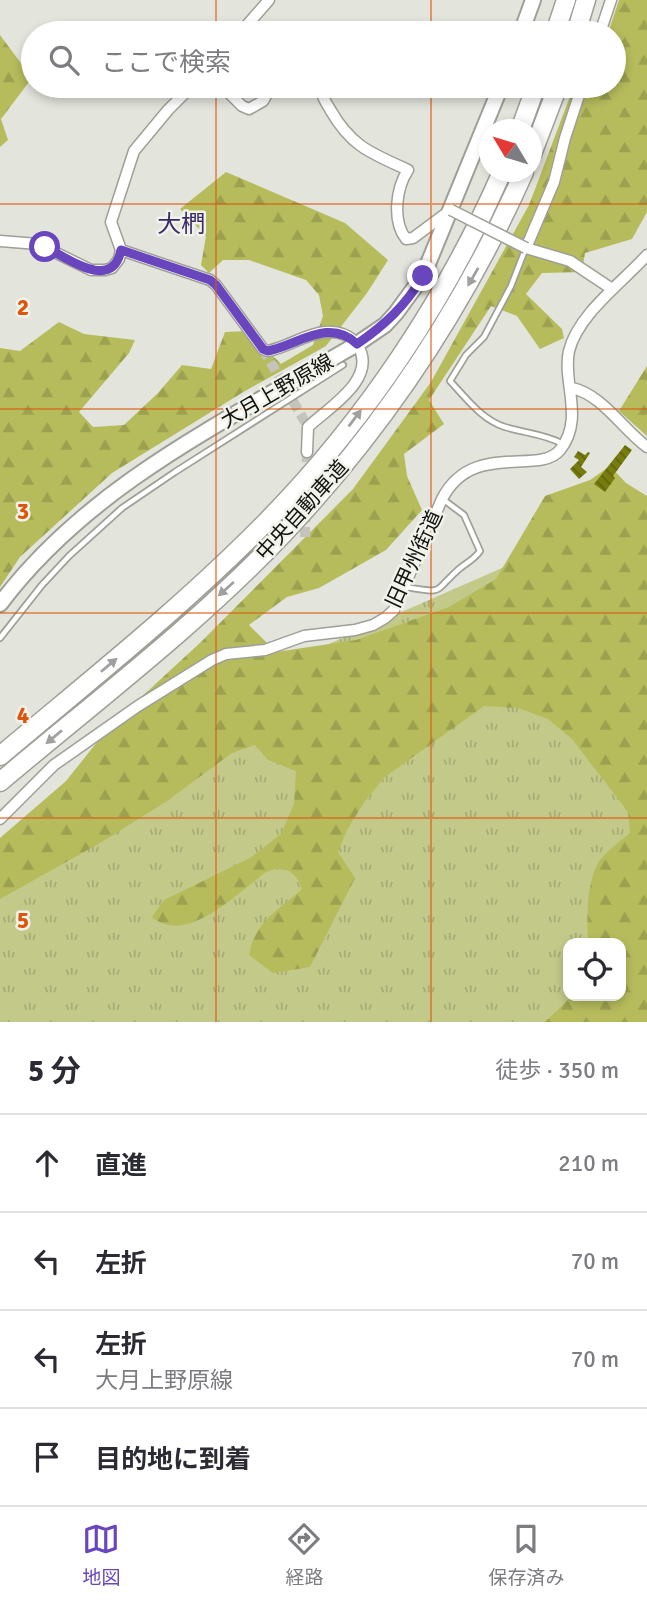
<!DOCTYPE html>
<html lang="ja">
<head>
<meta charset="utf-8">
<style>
	:root { --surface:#fff; --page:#f7f7f7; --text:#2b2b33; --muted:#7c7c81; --line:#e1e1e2; --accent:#6945be }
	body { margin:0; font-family:Signika,"Noto Sans JP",sans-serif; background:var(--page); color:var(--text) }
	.controls { position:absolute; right:21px; bottom:21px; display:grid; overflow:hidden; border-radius:14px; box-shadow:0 4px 10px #0003 }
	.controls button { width:63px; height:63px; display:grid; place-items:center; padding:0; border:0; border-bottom:2px solid var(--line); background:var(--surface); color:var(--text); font:35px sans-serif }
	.compass { position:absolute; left:479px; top:119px; width:63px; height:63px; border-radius:50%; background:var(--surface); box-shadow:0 4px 10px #0003; rotate:308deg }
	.stop { position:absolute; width:21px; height:21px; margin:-16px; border:5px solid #6945be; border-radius:50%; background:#fff }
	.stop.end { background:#6945be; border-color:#fff; box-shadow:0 2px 7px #0008 }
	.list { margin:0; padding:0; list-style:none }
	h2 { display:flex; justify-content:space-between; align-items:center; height:91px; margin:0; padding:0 28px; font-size:30px }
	h2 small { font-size:23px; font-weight:400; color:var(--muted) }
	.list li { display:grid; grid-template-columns:46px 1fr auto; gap:21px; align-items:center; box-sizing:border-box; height:98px; padding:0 28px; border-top:2px solid var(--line) }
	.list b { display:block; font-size:26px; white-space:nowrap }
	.list p { margin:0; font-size:23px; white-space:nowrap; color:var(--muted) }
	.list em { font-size:23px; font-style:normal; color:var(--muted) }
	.icon { flex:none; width:38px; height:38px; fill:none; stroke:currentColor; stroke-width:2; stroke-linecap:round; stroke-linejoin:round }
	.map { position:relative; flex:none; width:647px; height:1022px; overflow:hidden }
	.search { position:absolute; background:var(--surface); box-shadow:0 4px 10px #0003; left:21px; right:21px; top:21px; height:77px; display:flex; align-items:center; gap:18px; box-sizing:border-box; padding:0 24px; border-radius:38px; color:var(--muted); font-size:26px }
	.sheet { height:483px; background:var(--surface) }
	nav { display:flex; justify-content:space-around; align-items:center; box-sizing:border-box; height:98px; border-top:2px solid var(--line); background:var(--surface); font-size:19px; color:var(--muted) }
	nav a { display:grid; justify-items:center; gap:4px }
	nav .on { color:var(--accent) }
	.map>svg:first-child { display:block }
	.grass { fill:url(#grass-tufts); fill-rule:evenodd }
	.forest { fill:url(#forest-firs) }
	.building { fill:url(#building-back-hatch) }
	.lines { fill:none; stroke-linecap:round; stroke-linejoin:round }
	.minor-tunnel { stroke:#c4c4bd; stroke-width:10; stroke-dasharray:10 5; stroke-linecap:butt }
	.service-casing { stroke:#9e9f97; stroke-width:8 }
	.minor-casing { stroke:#9e9f97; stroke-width:13 }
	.primary-casing { stroke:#9e9f97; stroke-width:18 }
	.motorway-casing { stroke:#9e9f97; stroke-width:21 }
	.service { stroke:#fff; stroke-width:4.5 }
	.minor { stroke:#fff; stroke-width:10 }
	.primary { stroke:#fff; stroke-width:14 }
	.motorway { stroke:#fff; stroke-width:18 }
	.minor-bridge-casing { stroke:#9e9f97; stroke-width:13; stroke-linecap:butt }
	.minor-bridge { stroke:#fff; stroke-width:10 }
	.oneway { fill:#a0a09f }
	.route { stroke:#6945be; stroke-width:9 }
	.grid { fill:none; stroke:#dd550c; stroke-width:2; stroke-opacity:0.55 }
	.labels { text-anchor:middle; stroke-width:5; stroke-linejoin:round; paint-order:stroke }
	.street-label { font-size:21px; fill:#121210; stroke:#f1f2ea }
	.quarter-label { font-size:24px; fill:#3b2c67; stroke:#f1f2ea }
	.grid-label { font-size:23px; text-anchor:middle; font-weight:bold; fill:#dd550c; stroke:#f1f2ea; stroke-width:5; stroke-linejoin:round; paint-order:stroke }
</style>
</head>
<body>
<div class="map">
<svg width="647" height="1022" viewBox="0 0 647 1022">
	<defs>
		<pattern id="grass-tufts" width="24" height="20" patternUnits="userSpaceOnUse" patternTransform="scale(1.75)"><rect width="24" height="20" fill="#c3c989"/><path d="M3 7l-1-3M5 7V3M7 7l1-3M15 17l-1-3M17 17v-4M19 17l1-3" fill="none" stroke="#a6ac75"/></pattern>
		<pattern id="forest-firs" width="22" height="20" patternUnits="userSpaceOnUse" patternTransform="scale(1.75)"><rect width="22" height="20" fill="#b6bc5c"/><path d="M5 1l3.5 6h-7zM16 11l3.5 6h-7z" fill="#9ba14f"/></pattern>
		<pattern id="building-back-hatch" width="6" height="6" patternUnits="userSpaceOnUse" patternTransform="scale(1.75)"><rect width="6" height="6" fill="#777c0e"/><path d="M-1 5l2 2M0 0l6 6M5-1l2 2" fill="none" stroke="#60640c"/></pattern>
	</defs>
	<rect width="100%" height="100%" fill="#e3e4dc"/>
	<!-- grass -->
	<path class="grass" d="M575,536L647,647V1022H0V856L160,718ZM568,943H621V996H568Z"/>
	<!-- forest -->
	<path class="forest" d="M619,0H647V212L632,239L585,253L582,272L542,273L526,294L562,329L564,338L540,349L517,316L491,306L429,400L444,424L404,454L407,476L422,510L386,550L319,588L287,597L249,625L276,652L356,640L449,607L496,579L545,496L590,480L610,466L626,483L647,496V1022H545L572,996H621V943H588C587,919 586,887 597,865C603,853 620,842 630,833L628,812L572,739L548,719L518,708L484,706L385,777L365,801L347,830L338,852L355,878L310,967L273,973L249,955C255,921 278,911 302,889C298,874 285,864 269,871C263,873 257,880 251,884C225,904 183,943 152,917L164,900L250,858L281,834L294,804L296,771L268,760L255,745L232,753L167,801L102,842L0,899V838L66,781L110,726L202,641L353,489L431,382L529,205L569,99L581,86H614V33H608Z
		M0,35L32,78L1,119L8,140L0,147Z
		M226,172L345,223L388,260L367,293L326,346L245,391L112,473L20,557L0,587V348L20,351L59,322L84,334L135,340L129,353L79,412L93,427L124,425L158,393L182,365L211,369L225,332L248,331L281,364L313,345L323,316L319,295L306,280L249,260H223L209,273L201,265L206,236L180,209Z
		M647,366V436L619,411Z"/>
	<!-- building -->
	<path class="building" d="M625,445L632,450L613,476L615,478L605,492L594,484Z
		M578,451L585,455L588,452L590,453L581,467L587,472L579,479L570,469L579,460L574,457Z"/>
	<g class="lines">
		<!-- minor-tunnel -->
		<path class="minor-tunnel" d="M263,349L308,427
			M305,537L307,452"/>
		<defs>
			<path id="service" d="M525,250L511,286L484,337L466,355L450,381C466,398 482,420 505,427C524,433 545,434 563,444
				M406,587C445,594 433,592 459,569C467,562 474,560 480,551L464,515L444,500
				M0,638L42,585L69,556L122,508L175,472L343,365"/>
			<path id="minor" d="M240,33L269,0
				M600,33L611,0
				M222,86L242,106L249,109L263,101L272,86
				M323,86C320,96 326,102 331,111C352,147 371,153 408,170C396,188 392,221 406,239L413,238L448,212
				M582,86L565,138L554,182L526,248L570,261L612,289
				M0,241L38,244L91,270H105L112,268L119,259L121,250L111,222L134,151L168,110L192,86
				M121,250L210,280L216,285L263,349L268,351C288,347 305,334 325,332C338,331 351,335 358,346C378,379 328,408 308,427L307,452
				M572,388C603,395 622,429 647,447
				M0,819L54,765L138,706L212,660L226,654L265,650L304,636L355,630L373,625L385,618L394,610L442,499C472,440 539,476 560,450C585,419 562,382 569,351C578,314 623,282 647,255"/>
			<path id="primary" d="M521,33L533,0
				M0,604C91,483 230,419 357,344L385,325L396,313L423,276L501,86"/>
			<path id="motorway" d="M555,33L566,0
				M576,33L586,0
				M520,130L536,86
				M532,154L558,86
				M0,756C90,680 184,606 267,521C365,421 446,300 502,172
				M0,782C96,701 198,624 284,533C384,427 465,305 524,172"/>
		</defs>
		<!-- service casing -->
		<use href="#service" class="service-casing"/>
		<!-- minor casing -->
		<use href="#minor" class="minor-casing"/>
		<!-- primary casing -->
		<use href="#primary" class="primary-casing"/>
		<!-- motorway casing -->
		<use href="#motorway" class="motorway-casing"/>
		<!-- service -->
		<use href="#service" class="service"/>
		<!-- minor -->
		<use href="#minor" class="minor"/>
		<!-- primary -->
		<use href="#primary" class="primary"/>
		<!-- motorway -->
		<use href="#motorway" class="motorway"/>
		<defs>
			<path id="minor-bridge" d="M451,210L526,248"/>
		</defs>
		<!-- minor-bridge casing -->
		<use href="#minor-bridge" class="minor-bridge-casing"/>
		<!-- minor-bridge -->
		<use href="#minor-bridge" class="minor-bridge"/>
	</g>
	<!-- one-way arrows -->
	<defs><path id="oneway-solid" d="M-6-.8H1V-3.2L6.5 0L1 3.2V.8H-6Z" transform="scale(1.75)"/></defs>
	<g class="oneway">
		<use href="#oneway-solid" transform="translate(473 277) rotate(120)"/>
		<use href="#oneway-solid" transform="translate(355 418) rotate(-53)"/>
		<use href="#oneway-solid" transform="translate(226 589) rotate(138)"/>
		<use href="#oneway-solid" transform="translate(109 665) rotate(-40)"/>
		<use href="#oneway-solid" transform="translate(54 737) rotate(140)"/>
	</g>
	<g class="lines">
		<!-- route -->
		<path class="route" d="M45,247C66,257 112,293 121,250L210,280L216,285L263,349L268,351C298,345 329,317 357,344C385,325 406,305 423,276"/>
	</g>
	<!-- grid -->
	<path class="grid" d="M216,0V33M431,0V33M216,86V1022M431,86V1022M0,204H647M0,409H647M0,613H647M0,818H647"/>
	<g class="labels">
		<!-- street labels -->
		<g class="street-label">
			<text transform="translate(277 391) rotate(-30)" y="7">大月上野原線</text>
			<text transform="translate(302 510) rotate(-48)" y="7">中央自動車道</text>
			<text transform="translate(414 559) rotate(-65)" y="7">旧甲州街道</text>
		</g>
		<!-- quarter labels -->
		<g class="quarter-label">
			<text x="181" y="232">大椚</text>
		</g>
	</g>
	<g class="grid-label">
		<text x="23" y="315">2</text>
		<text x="23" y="519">3</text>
		<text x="23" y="723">4</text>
		<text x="23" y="928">5</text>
	</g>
</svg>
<div class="controls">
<button><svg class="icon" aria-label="locate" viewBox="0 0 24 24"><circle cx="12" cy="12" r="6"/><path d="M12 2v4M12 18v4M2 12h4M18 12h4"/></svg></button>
</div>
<svg class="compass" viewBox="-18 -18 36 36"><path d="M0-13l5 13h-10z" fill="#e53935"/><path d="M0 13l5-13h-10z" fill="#7c7c81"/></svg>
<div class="stop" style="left:45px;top:247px"></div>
<div class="stop end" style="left:423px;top:276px"></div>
<div class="search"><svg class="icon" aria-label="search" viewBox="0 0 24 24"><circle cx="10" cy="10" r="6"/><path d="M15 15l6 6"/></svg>ここで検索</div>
</div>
<section class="sheet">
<h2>5 分<small>徒歩 · 350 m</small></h2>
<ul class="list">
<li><svg class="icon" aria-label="ahead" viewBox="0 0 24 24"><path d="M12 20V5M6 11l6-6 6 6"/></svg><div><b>直進</b></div><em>210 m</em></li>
<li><svg class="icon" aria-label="left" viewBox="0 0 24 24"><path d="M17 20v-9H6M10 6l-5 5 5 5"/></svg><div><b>左折</b></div><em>70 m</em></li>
<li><svg class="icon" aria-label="left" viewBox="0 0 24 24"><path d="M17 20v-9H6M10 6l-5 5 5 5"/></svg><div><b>左折</b><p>大月上野原線</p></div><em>70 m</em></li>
<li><svg class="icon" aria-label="arrive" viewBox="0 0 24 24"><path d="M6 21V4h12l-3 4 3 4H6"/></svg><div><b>目的地に到着</b></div></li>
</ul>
</section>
<nav>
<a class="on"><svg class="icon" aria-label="map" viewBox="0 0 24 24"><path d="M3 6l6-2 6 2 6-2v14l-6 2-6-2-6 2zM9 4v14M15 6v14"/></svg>地図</a>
<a><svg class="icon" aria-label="directions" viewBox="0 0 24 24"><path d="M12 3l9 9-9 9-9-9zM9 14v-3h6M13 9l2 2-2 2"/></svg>経路</a>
<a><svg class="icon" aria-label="saved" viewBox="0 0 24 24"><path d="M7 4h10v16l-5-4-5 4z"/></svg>保存済み</a>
</nav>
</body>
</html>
